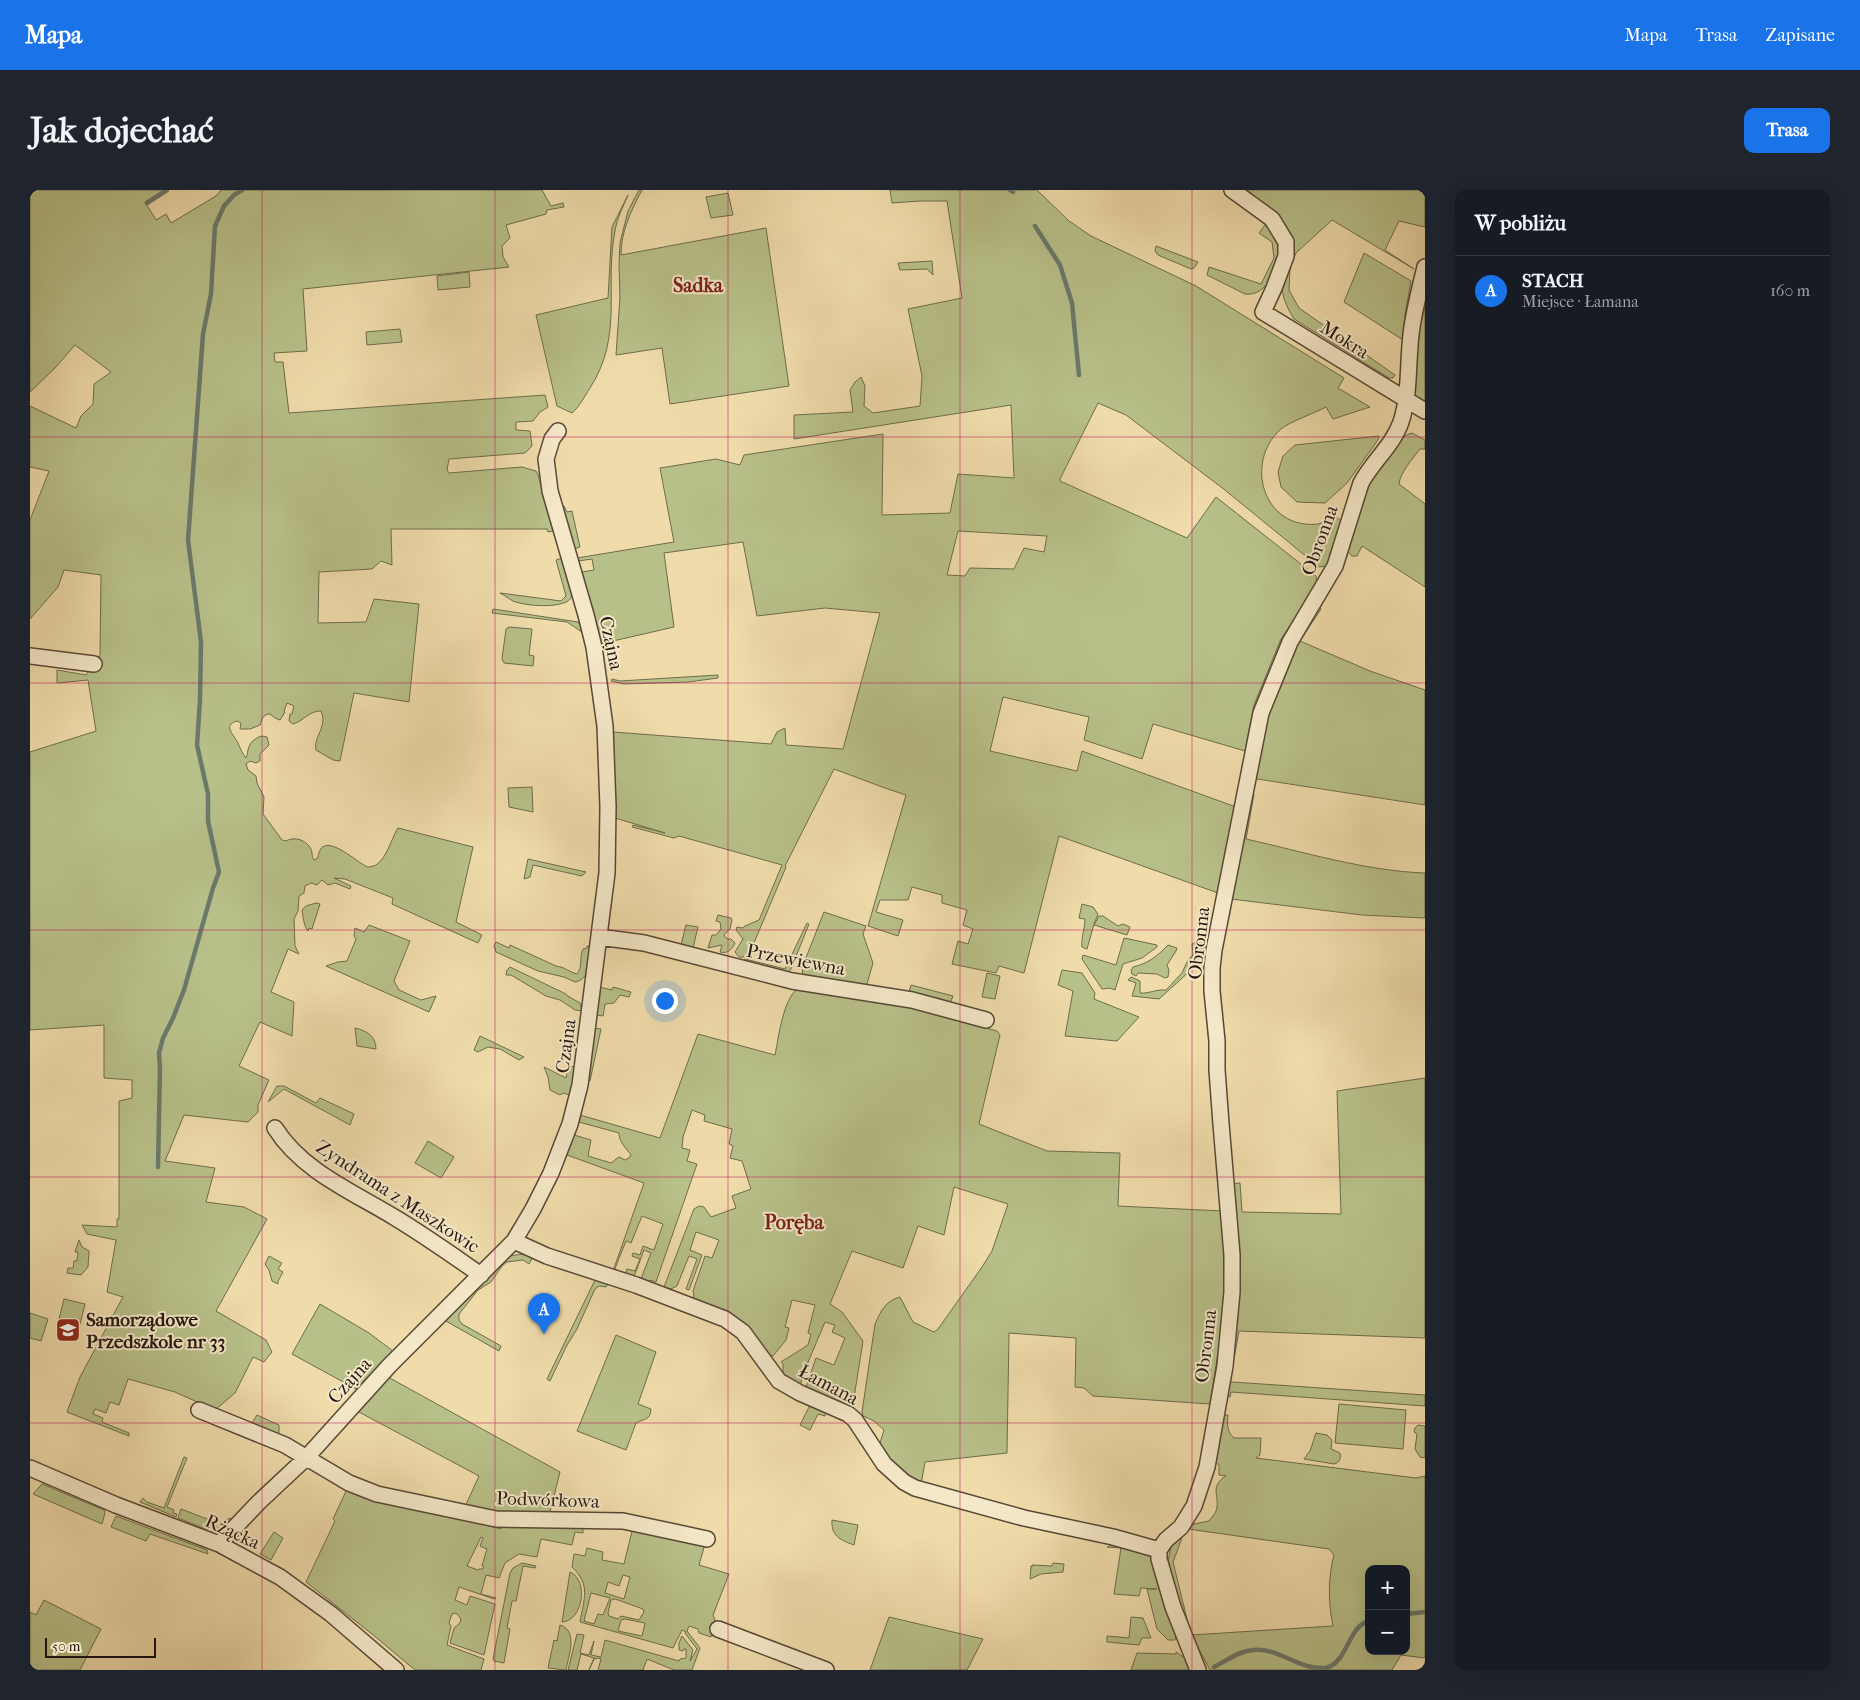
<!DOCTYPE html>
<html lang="pl">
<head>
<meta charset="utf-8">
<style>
	:root { --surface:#171b24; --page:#20242c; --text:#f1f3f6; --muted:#9ea1a6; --line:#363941; --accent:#1a73e8 }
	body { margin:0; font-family:"IM FELL French Canon",serif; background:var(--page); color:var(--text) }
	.controls { position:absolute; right:15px; bottom:15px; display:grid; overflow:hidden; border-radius:10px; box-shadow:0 5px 20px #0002 }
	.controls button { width:45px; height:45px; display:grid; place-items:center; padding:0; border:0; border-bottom:1px solid var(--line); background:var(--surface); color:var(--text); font:25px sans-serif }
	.scale { position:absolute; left:15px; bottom:12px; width:111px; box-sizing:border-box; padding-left:5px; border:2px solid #25170f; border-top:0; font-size:14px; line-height:18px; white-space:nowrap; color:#25170f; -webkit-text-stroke:4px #f5e8c8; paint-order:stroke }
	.you { position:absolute; left:634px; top:810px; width:18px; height:18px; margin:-12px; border:4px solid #fff; border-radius:50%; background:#1a73e8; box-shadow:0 0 0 8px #1a73e833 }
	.badge { display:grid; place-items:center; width:32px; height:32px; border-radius:50%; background:var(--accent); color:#fff; font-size:16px; font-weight:700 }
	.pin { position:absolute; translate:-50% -41px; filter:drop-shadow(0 1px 2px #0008) }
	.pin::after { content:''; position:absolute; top:26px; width:18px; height:15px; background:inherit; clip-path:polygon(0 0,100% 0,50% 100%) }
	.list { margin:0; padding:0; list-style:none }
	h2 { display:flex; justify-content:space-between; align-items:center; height:65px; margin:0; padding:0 20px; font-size:21px }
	h2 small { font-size:16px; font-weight:400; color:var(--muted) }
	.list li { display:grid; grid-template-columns:32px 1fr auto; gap:15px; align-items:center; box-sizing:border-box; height:70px; padding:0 20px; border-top:1px solid var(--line) }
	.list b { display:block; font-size:19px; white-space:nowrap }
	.list p { margin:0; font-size:16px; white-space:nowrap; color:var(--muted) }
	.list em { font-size:16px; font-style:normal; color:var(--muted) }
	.map { position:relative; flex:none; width:1395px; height:1480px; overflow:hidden; border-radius:10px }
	header { display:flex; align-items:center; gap:30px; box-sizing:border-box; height:70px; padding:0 25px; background:var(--accent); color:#fff }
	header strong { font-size:24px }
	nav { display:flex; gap:28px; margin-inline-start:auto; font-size:18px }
	.intro { display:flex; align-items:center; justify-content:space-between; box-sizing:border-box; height:120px; padding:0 30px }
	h1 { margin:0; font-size:35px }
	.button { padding:12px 22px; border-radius:10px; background:var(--accent); color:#fff; font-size:18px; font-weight:700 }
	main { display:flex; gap:30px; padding:0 30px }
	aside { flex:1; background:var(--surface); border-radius:10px; box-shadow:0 5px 20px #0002 }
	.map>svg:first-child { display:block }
	.green { fill:#b8c089; stroke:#6e6c4c; fill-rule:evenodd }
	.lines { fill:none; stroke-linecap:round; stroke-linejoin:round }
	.stream { stroke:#6b796d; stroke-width:4.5 }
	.minor-casing { stroke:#584836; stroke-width:18 }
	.minor { stroke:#f5e8c8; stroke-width:15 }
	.grid { fill:none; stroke:#c2185b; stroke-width:1; stroke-opacity:0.55 }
	.labels { text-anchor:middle; stroke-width:4; stroke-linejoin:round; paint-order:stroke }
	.street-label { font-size:19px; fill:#25170f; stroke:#f5e8c8 }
	.poi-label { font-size:19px; font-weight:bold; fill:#25170f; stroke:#f5e8c8; text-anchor:start }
	.neighbourhood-label { font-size:20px; font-weight:bold; fill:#7a1f14; stroke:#f5e8c8 }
</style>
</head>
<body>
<header>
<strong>Mapa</strong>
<nav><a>Mapa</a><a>Trasa</a><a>Zapisane</a></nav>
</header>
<div class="intro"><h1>Jak dojechać</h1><a class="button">Trasa</a></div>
<main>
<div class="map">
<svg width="1395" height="1480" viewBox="0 0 1395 1480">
	<rect width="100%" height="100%" fill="#f0dcab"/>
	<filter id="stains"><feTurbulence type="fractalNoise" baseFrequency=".004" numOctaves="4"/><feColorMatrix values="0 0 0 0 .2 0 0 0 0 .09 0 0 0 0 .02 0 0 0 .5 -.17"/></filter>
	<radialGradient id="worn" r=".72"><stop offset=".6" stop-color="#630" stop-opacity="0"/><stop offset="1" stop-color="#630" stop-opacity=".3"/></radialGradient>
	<!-- green -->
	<path class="green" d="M0,0H134L115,12L126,30L136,24L141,33L186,6L191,0H512L521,16L533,13L534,17L517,20L516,24L476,35L480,48L472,56L473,67L479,77L273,99L277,161L244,163L245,172H253L259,223L515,205L518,217L510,222L503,231L486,232V240L500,241L502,256L495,263L419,269L417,280L419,283L492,277L506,281L508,285L523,341L518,342L517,339H361L362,375L351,371L342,379L289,382L288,433L336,432L344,409L389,414L379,512L324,503L310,571L303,570L286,560C283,547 298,537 291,521C278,521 274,531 263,534L259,531L260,524H262L264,516L257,513L254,521L255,522L250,530L245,528L240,524C233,524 232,529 230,535L220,539H210L211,533L207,531C192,535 204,545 208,553C210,558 212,563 216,568L217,566C218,556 221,549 232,546L237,547L239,555L230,564V571L226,573L220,571L216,574L218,580L226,586L227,593L234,607L233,624L252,650L256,651C265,646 276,650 281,659C283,664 281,666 284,670L288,668C291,636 329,675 338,677C340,677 344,676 346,675C357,668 361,649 368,638L443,657L426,732L452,745L448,753L362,714L363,708L315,689L304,688L321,696L320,699L305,693L298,695L292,690L287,695L281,693L275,696L274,703L269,706L268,721L264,729L265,756L269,764L258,759L241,802L264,812L262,846L230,832L209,876L239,890L228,915V922L218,932L154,925L135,971L185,978L176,1012L214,1017L237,1029L186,1121L236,1150L242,1162L234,1172L223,1167L205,1203L185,1220L145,1202L98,1189L89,1215L80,1212L76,1223L65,1219L63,1224L73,1228L72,1232L99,1243V1246L37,1222L50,1187L93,1107L77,1102L86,1050L57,1044L52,1035L87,1037V1029H89V911L102,908V890L74,888V835L0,840V562L66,541L58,490L27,493V480L56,485L60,479L67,480L70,465L71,385L34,380L28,397L0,429V330L19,281L0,277V216L46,238L51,226L63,214L64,194L81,182L45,155L25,178L0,202Z
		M609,0H612C601,21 591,41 591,65L736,38L759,196L640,214L632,158L586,165L590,107L589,74L590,53L598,21Z
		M860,0H1007L1039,31L1061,46L1166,96L1314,188L1308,198L1340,217L1303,229L1296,217C1285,223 1259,232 1251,239C1213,273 1234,340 1288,334C1293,333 1300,329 1305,326L1311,331L1297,376L1289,377L1195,300L1096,225L1068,213L1030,289V291L1157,348L1186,307L1286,386L1287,394L1251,449L1224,515L1215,561L1123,534L1112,569L1054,550L1059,527L973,507L960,561L1047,581L1052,561L1206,617L1188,703L1029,646L994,783L969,776L966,783L922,774L928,751L938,754L943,739L933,735L937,720L912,713V705L882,697L878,710H850L846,722L873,730L868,746L838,736L876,605L855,598L804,579L755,676L756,677L718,767H709L705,762L713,749L706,740L707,737L713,738L715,736L729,730L752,675L649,646L644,648L602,637L603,635L635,643L585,628L583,542L741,554L747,542L755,538L756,555L813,559L850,423L795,418L727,426L713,352L634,363L644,437L570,454L552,382L564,380L562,369L548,371L547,368L644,352L630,278L686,269L710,275L714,265L853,244L852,325L920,323L928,284L984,288L981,215L764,249V225L823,222L820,200L825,192L831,187L835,196L834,216L843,223L890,216L892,186L878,119L932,108L917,11H890L862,13ZM928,341L1017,346L1014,362L994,358L984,379L940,378L935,386L917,385Z
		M1212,0H1395V37L1369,31L1355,60L1384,79L1302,30L1266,63L1260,78L1259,100L1269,118L1365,185L1363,188H1359L1264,129C1244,97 1253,86 1261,52Z
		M698,3L703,25L681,28L676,7Z
		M598,5C593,17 587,28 585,41C574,97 594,145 560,198C554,207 550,216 542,223L527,216L506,125L578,108L582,37Z
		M1235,35C1243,40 1251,52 1250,62C1248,79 1236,107 1215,104L1177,85L1179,77L1231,94L1244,68L1242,52L1229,43Z
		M1126,56L1168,72L1164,78L1161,79L1128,65L1125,61Z
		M1334,63L1381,91L1375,125L1373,150L1314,112Z
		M902,71L903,85L897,79L870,80L868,73Z
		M439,82L440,97L408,100L407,86Z
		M1395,116V213L1382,205L1389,142Z
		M370,139L372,152L337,155L336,142Z
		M1382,243L1395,250V259H1390C1383,268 1370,283 1369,294L1395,314V397L1332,356L1327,366H1322L1318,362C1319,349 1332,308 1338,295C1345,281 1366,246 1382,243Z
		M1349,246L1348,250L1317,293L1295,313L1267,312L1251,297L1248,282L1253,266L1265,255Z
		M532,316H534L537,322L542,321L550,357L544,359Z
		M532,368C535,377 544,398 542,406C538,420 494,416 483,411C479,409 474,405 470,403L531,411L536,406L526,370Z
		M1289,417L1291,419L1270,451L1340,481L1395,500V615L1227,589L1225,585L1236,531L1261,461Z
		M463,419L548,432L552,438L558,463L552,442L537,432L462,423Z
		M479,437L502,439L499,465L504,466L503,476L474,473L472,469L476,439Z
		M688,485V488L658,492L594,494L581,491L582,489L590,491Z
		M502,597L503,622L479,617L478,598Z
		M1224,604L1216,649C1274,662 1336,681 1395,683V728L1332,725L1201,709L1220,606Z
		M498,669L556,682L552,686L503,675L500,687L494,689Z
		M286,713L290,714L282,739L279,738L278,741C274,737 273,726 272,720L276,716Z
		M1052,714L1063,717L1068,724L1064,734L1057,759L1052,757C1051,747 1055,739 1055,729L1049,728Z
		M794,722L836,736L833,744L843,773L837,794L831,798L773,786L772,778Z
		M688,725L701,728L702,730L700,739L694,745L697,749H701L705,753C702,760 697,764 690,762L692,755L678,758L682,745H686L691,739L690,732L686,731Z
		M1069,726H1073L1088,736L1093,734L1100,737L1097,745L1064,735Z
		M777,733L779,734L761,779L757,784L714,773L715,769L755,779Z
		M339,735L380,751L364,791L369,800L391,810L406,806L399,822L296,776L308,772L317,771L326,749L324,746L325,738L334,742Z
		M656,735L668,737L663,758L623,749L624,747L651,755Z
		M1094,748L1127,755V757L1112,768L1093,774L1085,800L1080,798L1072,799L1052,769L1053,765L1086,775Z
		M1168,751H1175L1172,770L1129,809L1102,806L1106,793L1098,790L1101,787L1110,791V803C1119,804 1126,799 1136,800L1152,783L1158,770L1163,765L1162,754Z
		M466,752L479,758L480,755L526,776C535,777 539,782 547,784C553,777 549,767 553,759L557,758V756L561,757C559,770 561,789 545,792L534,787L508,781L466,762L464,756Z
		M1138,755L1147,758L1146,761L1137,775L1139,780L1138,787L1135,788L1127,784L1108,783L1106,786L1102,784L1101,781L1103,777C1117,774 1128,766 1138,755Z
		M480,777L536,804V805L550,813L552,821L545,820L530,810L516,806L481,785H476L477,780Z
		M1032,780L1052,783L1065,803L1064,809L1109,827L1087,851L1035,846L1043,801L1028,795Z
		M957,783L970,786L965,809L952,807Z
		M881,795L923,806L920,814L878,805Z
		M569,797L582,800L583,797L601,802L599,807L590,805L584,813L575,814L573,826L566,825Z
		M768,798L885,816L941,830L952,837L967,841L970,845L949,934L1017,961L1090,963L1088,1016L1193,1021L1197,1067L1189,1156L1180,1214L1063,1206L1054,1198L1045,1197L1046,1148L979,1143L977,1263L895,1272L891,1295L871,1283L862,1271L856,1270L848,1259L854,1240L844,1231L833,1226L832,1222L845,1134C851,1121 855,1111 870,1107L883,1132L904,1142L908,1139L952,1077L962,1061L978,1014L924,997L914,1045L888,1036L873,1078L822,1061L800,1114L812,1122L833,1151L823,1214L820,1217L780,1201L776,1197L786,1168L804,1175L815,1148L802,1142L805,1135L795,1132L776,1177L770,1195L753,1185V1174L751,1172L778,1155L781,1144L778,1143L785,1115L762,1110L755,1137L759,1138L756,1150L743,1166L739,1165L662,1110L664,1106L663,1101L675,1066L682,1068L689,1050L666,1042L660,1060L672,1065L659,1100L656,1099L667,1069L659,1066L647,1096L641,1099L634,1097L664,1019L669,1016L674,1017L681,1027L706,1018L702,1006L721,999L712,971L700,968L703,956L699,954L702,939L674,931L675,925L662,920L653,947L652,958L660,960L657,971L667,974L626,1092L620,1090L619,1093L612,1091V1086L621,1063L614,1060L605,1084L602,1087L595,1085L597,1079L605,1081L610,1069L602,1066L603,1063L610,1065L613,1056L624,1060L633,1034L612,1026L601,1053L596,1051L584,1081H583L614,993L537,965L544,945L561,950L558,966L581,973L589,967L595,970L599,968L601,965C596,958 589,952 589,943L549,932L550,925L630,948L668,844L745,865C749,845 753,810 768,798Z
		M325,838C337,841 346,846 346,859L327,856Z
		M564,838L571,839L560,891L557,890Z
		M450,846L494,867L489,870L470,859L458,857L448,862L444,860Z
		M538,876L545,877L540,905L533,903L530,905L520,900L518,887L514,877L536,888Z
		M1395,888V1148L1209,1141L1204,1169L1200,1165V994L1210,993L1212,1022L1311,1024L1307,901Z
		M247,896H254L286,913L290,908L324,924L320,935L254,899L238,912Z
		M398,951L424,967L411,988L385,973Z
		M49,1050L52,1057L59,1061L58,1077L51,1085L37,1083L38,1078H43L44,1071H47L48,1062H45Z
		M493,1064L503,1067L499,1074L493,1070L477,1072L472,1076L461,1092L448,1100L429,1124V1130L432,1134L471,1156L469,1161L414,1130L479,1066Z
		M239,1066L252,1073L248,1079L253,1082L248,1091V1094L242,1091L239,1080L235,1074Z
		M565,1090L579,1093L576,1097L569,1096L565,1099L547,1139L537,1155L520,1191L517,1189Z
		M34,1109L55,1114L50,1134L29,1129Z
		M290,1114L339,1143L363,1161L326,1199L262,1164Z
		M0,1123L18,1129L11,1151L0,1148Z
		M586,1145L626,1162L608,1214L621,1219C620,1231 615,1228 606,1233L596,1260L547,1241Z
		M358,1187L530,1282L519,1326L434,1319L449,1286L327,1221Z
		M1202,1192L1395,1205V1216L1201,1202L1200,1207L1198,1206L1199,1193Z
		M781,1213L820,1232L796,1221L795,1226L788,1224L780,1240L770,1235Z
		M1309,1214L1376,1220L1373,1259L1305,1253Z
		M227,1225L249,1235V1245L222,1233Z
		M1194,1225H1198C1197,1234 1197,1242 1204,1248H1231L1230,1265L1226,1268L1386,1288L1395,1286V1468L1371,1465L1362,1480H1180L1151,1425L1138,1381V1371L1141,1356L1149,1348H1152L1143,1372L1161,1445L1303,1436C1298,1413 1298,1387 1304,1365L1299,1359L1158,1339L1164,1334L1179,1331C1181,1328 1185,1324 1186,1321C1191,1307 1178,1297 1196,1286L1189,1285V1275L1185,1272ZM1339,1379H1376V1461H1339Z
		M1388,1235L1395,1236V1268L1390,1267L1385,1259L1387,1244L1384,1242L1385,1238Z
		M1286,1243L1297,1245L1302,1250L1301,1259L1310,1263C1311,1269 1310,1272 1304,1274L1274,1269L1280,1261Z
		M154,1267L157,1268L137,1317L144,1320L143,1323L147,1324L146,1327L110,1312L113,1308L117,1312L134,1318Z
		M12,1294L74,1320L75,1323L72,1334L3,1304Z
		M317,1299L471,1339L473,1336L553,1338V1343L545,1342L542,1355L511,1349L507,1367L489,1364L475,1373L469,1388L456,1385L451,1404L466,1408L464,1409L429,1397L425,1410L437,1415L440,1406L465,1414L454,1465L420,1453L424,1438L430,1433L431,1429L426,1423L422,1424L419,1433L421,1436L417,1455L454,1469L451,1480H385L342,1444L276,1392L305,1331L303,1329ZM451,1347L453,1348L450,1356L457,1359L452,1376L454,1377L453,1379H449L448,1380L437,1376Z
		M151,1319L190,1334L200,1328L201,1330L190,1341L182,1342L186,1333L183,1331L178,1340L148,1328Z
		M86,1326L177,1360L178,1364L120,1344L116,1351L81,1337Z
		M802,1330L828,1335L824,1355C810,1350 801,1346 802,1330Z
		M584,1337L675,1354L669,1375L699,1384L683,1425L685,1430L681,1447L669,1443L668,1439L659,1436L657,1441L670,1458L662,1480H644L617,1469L613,1480H568L571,1469L568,1468L564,1469L559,1480L564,1468L551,1464L547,1480H538L547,1444L554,1445L550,1463L559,1465L564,1451L561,1465L571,1467L575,1450L649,1471L650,1469L656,1468V1459H654L653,1461L649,1460V1453L652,1446L663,1460L660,1471L667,1459L655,1443L656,1442L652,1440L643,1458L550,1432C554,1408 561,1395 542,1377L544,1364L555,1366L557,1358L573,1362L572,1370L594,1374L602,1341ZM593,1385L600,1387L594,1409L575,1403L578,1392L589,1396ZM561,1403L580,1408L573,1425L568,1424L564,1434L554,1431ZM585,1409L613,1419L614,1422L609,1430L591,1426L588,1429L579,1426L578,1423L581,1410ZM595,1429L615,1433L612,1446L588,1441L591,1430Z
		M244,1342L253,1348L241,1370L230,1364Z
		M1084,1354L1123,1360L1136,1417L1146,1446L1145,1450H1138L1127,1439L1117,1399H1127L1111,1398L1109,1406L1084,1404L1091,1358L1077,1357Z
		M492,1373L506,1376L505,1378L493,1376L486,1411H482L477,1438L480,1439L474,1473L464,1471L463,1469L480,1383L483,1378Z
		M1023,1373L1034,1374L1033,1382L1011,1384L1000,1389L1001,1376L1002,1377V1375L1022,1376Z
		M540,1382C559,1390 553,1431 532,1432Z
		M14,1410L71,1439L50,1480H0V1422L6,1425Z
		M859,1427L953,1449L937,1480H840Z
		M1101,1427L1113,1428L1121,1448H1112L1109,1455L1077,1452V1446L1099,1448Z
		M530,1435C549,1441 538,1467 536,1480L518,1478L524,1450L527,1451Z
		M1146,1462L1155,1468L1161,1480H1101L1107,1463L1146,1464Z"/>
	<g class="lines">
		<!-- stream -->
		<path class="stream" d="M980,0L983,2
			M117,13L137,0
			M1005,36L1030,75L1042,113L1049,185
			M128,977L130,878L129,863L133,848L143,828L154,800L183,698L189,682L178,631V604L167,555L170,510L171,452L158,350L173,144L181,104L185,36L194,16L204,5L212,0
			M1376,1424L1395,1422
			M1184,1477C1196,1471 1209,1461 1223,1460C1249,1457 1267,1480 1296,1478C1318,1472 1318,1436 1339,1431"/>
		<defs>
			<path id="minor" d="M1202,0L1242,29L1256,52V66L1244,98L1233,122L1395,221
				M0,466L64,474
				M569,747L614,753L762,791L882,810L956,830
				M245,938C272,981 323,1002 364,1027C394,1045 422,1065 451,1085
				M484,1051L517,1066L606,1095L695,1129L713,1142L749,1191L770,1203L818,1224L825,1230L854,1274L874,1292L885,1298L994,1328L1083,1347L1129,1360
				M169,1220L255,1255L319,1293L347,1304L466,1329L593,1331L677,1349
				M0,1278L86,1315L189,1354L250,1387L301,1424L366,1480
				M189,1354L229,1312L276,1268L359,1176L484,1051L503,1019L521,983L540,934L550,895L571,730L577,683L578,617L575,536L564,457L556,425L520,301L516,269L522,249L528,241
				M688,1439L796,1480
				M1168,1480L1143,1417L1129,1369V1360L1136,1350L1151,1337L1164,1316L1177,1277L1195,1176L1202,1102V1065L1191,934L1187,880V851L1182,801V778L1184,760L1231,523L1260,452L1305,376L1331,293C1343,271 1363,255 1371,232C1381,201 1377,168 1382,137C1385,117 1390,97 1395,77"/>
		</defs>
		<!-- minor casing -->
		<use href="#minor" class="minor-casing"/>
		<!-- minor -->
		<use href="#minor" class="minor"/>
	</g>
	<!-- grid -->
	<path class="grid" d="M232,0V1480M465,0V1480M698,0V1480M930,0V1480M1162,0V1480M0,247H1395M0,493H1395M0,740H1395M0,987H1395M0,1233H1395"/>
	<!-- icons -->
	<defs>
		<symbol id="school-square" viewBox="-11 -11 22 22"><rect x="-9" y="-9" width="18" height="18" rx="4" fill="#8f2418" stroke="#f5e8c8"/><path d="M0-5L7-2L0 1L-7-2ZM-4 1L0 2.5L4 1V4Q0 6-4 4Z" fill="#fff"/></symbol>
	</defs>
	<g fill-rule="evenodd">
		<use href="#school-square" x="24" y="1126" width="28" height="28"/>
	</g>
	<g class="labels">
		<!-- street labels -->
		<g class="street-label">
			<text transform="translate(1315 149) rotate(32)" y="7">Mokra</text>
			<text transform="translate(1289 350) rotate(-70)" y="7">Obronna</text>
			<text transform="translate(582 453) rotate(78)" y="7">Czajna</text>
			<text transform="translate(1168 753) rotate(-83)" y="7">Obronna</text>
			<text transform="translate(766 769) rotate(11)" y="7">Przewiewna</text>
			<text transform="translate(535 856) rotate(-82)" y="7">Czajna</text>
			<text transform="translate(368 1006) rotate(33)" y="7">Zyndrama z Maszkowic</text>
			<text transform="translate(1175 1156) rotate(-83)" y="7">Obronna</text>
			<text transform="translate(319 1190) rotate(-48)" y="7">Czajna</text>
			<text transform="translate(799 1194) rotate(28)" y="7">Łamana</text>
			<text transform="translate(518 1309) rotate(2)" y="7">Podwórkowa</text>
			<text transform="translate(203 1341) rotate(25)" y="7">Rżącka</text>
		</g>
		<!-- poi labels -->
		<g class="poi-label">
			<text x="56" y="1136">Samorządowe<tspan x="56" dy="22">Przedszkole nr 33</tspan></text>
		</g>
		<!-- neighbourhood labels -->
		<g class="neighbourhood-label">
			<text x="668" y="102">Sadka</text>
			<text x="764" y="1039">Poręba</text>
		</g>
	</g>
	<rect width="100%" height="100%" filter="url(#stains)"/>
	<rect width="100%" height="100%" fill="url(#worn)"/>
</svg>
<div class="controls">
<button>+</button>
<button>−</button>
</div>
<div class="scale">50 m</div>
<div class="you"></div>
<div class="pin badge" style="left:514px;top:1144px">A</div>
</div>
<aside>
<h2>W pobliżu<small></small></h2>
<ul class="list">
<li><span class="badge">A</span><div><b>STACH</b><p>Miejsce · Łamana</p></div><em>160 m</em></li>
</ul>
</aside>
</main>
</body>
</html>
